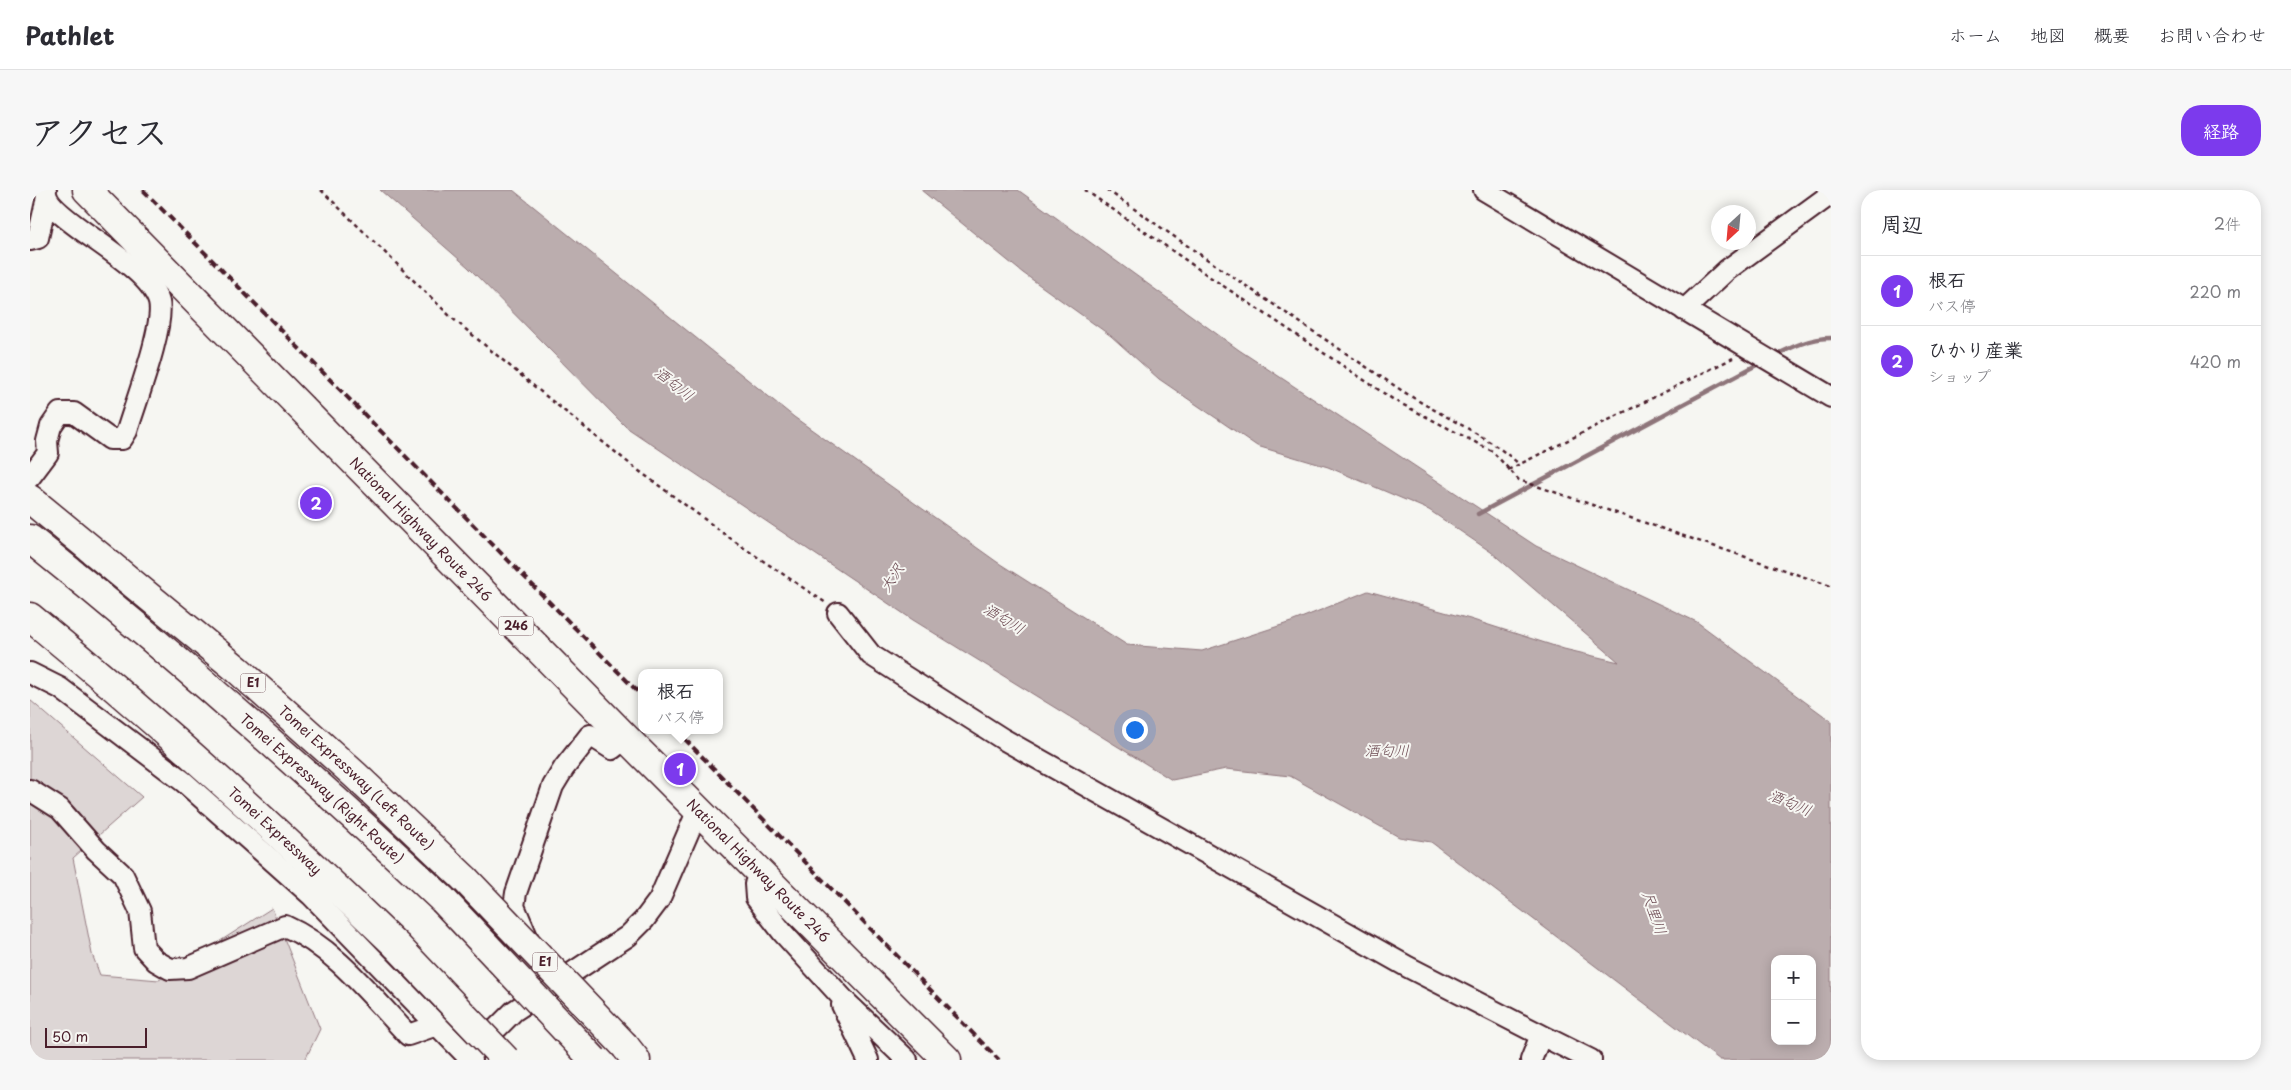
<!DOCTYPE html>
<html lang="ja">
<head>
<meta charset="utf-8">
<style>
	:root { --surface:#fff; --page:#f7f7f7; --text:#2b2b33; --muted:#7c7c81; --line:#e1e1e2; --accent:#7c3aed }
	body { margin:0; font-family:"Playpen Sans","Klee One",sans-serif; background:var(--page); color:var(--text) }
	.controls { position:absolute; right:15px; bottom:15px; display:grid; overflow:hidden; border-radius:10px; box-shadow:0 2px 12px #0003 }
	.controls button { width:45px; height:45px; display:grid; place-items:center; padding:0; border:0; border-bottom:1px solid var(--line); background:var(--surface); color:var(--text); font:25px sans-serif }
	.compass { position:absolute; left:1681px; top:15px; width:45px; height:45px; border-radius:50%; background:var(--surface); box-shadow:0 2px 12px #0003; rotate:206deg }
	.scale { position:absolute; left:15px; bottom:12px; width:102px; box-sizing:border-box; padding-left:5px; border:2px solid #4a1f2b; border-top:0; font-size:14px; line-height:18px; white-space:nowrap; color:#4a1f2b; -webkit-text-stroke:4px #f6f6f2; paint-order:stroke }
	.you { position:absolute; left:1104px; top:539px; width:18px; height:18px; margin:-12px; border:4px solid #fff; border-radius:50%; background:#1a73e8; box-shadow:0 0 0 8px #1a73e833 }
	.badge { display:grid; place-items:center; width:32px; height:32px; border-radius:50%; background:var(--accent); color:#fff; font-size:16px; font-weight:700 }
	.pin { position:absolute; translate:-50% -50%; border:2px solid #fff; box-shadow:0 1px 5px #0006 }
	.popup { position:absolute; left:608px; top:479px; width:85px; height:65px; box-sizing:border-box; display:grid; place-content:center; border-radius:10px; background:var(--surface); filter:drop-shadow(0 1px 4px #0005); font-size:16px; white-space:nowrap; color:var(--muted) }
	.popup b { font-size:19px; color:var(--text) }
	.popup::after { content:''; position:absolute; left:50%; top:100%; margin-left:-10px; border:10px solid transparent; border-top-color:var(--surface) }
	.list { margin:0; padding:0; list-style:none }
	h2 { display:flex; justify-content:space-between; align-items:center; height:65px; margin:0; padding:0 20px; font-size:21px }
	h2 small { font-size:16px; font-weight:400; color:var(--muted) }
	.list li { display:grid; grid-template-columns:32px 1fr auto; gap:15px; align-items:center; box-sizing:border-box; height:70px; padding:0 20px; border-top:1px solid var(--line) }
	.list b { display:block; font-size:19px; white-space:nowrap }
	.list p { margin:0; font-size:16px; white-space:nowrap; color:var(--muted) }
	.list em { font-size:16px; font-style:normal; color:var(--muted) }
	.map { position:relative; flex:none; width:1801px; height:870px; overflow:hidden; border-radius:20px }
	header { display:flex; align-items:center; gap:30px; box-sizing:border-box; height:70px; padding:0 25px; background:var(--surface); border-bottom:1px solid var(--line) }
	header strong { font-size:24px }
	nav { display:flex; gap:28px; margin-inline-start:auto; font-size:18px }
	.intro { display:flex; align-items:center; justify-content:space-between; box-sizing:border-box; height:120px; padding:0 30px }
	h1 { margin:0; font-size:35px }
	.button { padding:12px 22px; border-radius:20px; background:var(--accent); color:#fff; font-size:18px; font-weight:700 }
	main { display:flex; gap:30px; padding:0 30px }
	aside { flex:1; background:var(--surface); border-radius:20px; box-shadow:0 2px 12px #0003 }
	.map>svg:first-child { display:block }
	.green { fill:#ddd6d5; stroke:#947a80 }
	.water { fill:#bbadae; stroke:#8e747a; fill-rule:evenodd }
	.lines { fill:none; stroke-linecap:round; stroke-linejoin:round }
	.stream { stroke:#8e747a; stroke-width:4.5 }
	.minor-casing { stroke:#4a1f2b; stroke-width:24 }
	.highway-casing { stroke:#4a1f2b; stroke-width:31 }
	.path { stroke:#4a1f2b; stroke-width:2.5; stroke-dasharray:4 4; stroke-linecap:butt }
	.minor { stroke:#f6f6f2; stroke-width:20 }
	.highway { stroke:#f6f6f2; stroke-width:28 }
	.rail { stroke:#4a1f2b; stroke-width:4; stroke-dasharray:8 4; stroke-linecap:butt }
	.highway-bridge-casing { stroke:#4a1f2b; stroke-width:31; stroke-linecap:butt }
	.highway-bridge { stroke:#f6f6f2; stroke-width:28 }
	.labels { text-anchor:middle; stroke-width:4; stroke-linejoin:round; paint-order:stroke }
	.shield { fill:#f6f6f2; stroke:#7e6067; stroke-width:1 }
	.shield-label { font-size:12px; font-weight:bold; fill:#4a1f2b }
	.street-label { font-size:14px; fill:#4a1f2b; stroke:#f6f6f2 }
	.water-label { font-size:15px; font-style:italic; fill:#6c4a52; stroke:#f6f6f2 }
</style>
</head>
<body>
<header>
<strong>Pathlet</strong>
<nav><a>ホーム</a><a>地図</a><a>概要</a><a>お問い合わせ</a></nav>
</header>
<div class="intro"><h1>アクセス</h1><a class="button">経路</a></div>
<main>
<div class="map">
<svg width="1801" height="870" viewBox="0 0 1801 870">
	<rect width="100%" height="100%" fill="#f6f6f2"/>
	<filter id="ink" filterUnits="userSpaceOnUse"><feTurbulence type="fractalNoise" baseFrequency=".02" numOctaves="2"/><feDisplacementMap in="SourceGraphic" scale="10" xChannelSelector="R" yChannelSelector="G"/><feConvolveMatrix kernelMatrix="1 2 1 2 8 2 1 2 1" color-interpolation-filters="sRGB"/></filter>
	<g filter="url(#ink)">
		<!-- green -->
		<path class="green" d="M0,510L112,607L43,668L62,764L70,785L129,790L242,718L290,839L275,870H0Z"/>
		<!-- water -->
		<path class="water" d="M350,0H483L764,227L967,372L1097,455L1172,461L1261,432L1338,401L1440,429L1534,459L1589,472L1461,362L1399,320L1298,277L1227,256L1129,189L1081,146L993,83L891,0H988L1209,160L1506,356L1667,432L1801,531V870H1690L1401,652L1369,647L1260,586L1196,579L1142,590L883,430L596,237L438,77ZM1745,769H1782V851H1745Z"/>
		<g class="lines">
			<!-- stream -->
			<path class="stream" d="M1744,166C1762,157 1780,148 1801,148
				M1448,324L1732,172"/>
			<defs>
				<path id="minor" d="M1454,0L1801,207
					M0,50L8,48L17,7
					M1654,120L1697,80L1801,4
					M0,287L18,263L17,251L21,236L30,223H44L80,249H92L97,241C105,214 135,136 129,112C117,70 12,28 16,0
					M808,423L841,465L973,549L1378,777L1511,845L1501,870
					M0,483L30,498L154,592L281,705L441,870
					M0,600L30,619L66,660L93,685L110,721L114,758L126,771L140,779L158,778L255,736C305,758 341,806 378,845L407,835
					M733,685L725,694L726,708L753,743L817,813L877,870
					M498,749L484,716L486,703L523,596L534,578L560,545L582,559L596,548
					M812,815L838,870
					M1511,845L1561,870
					M446,859L484,821L598,746L614,730L629,710L668,620"/>
				<g id="highway">
					<path id="s1" d="M57,0L596,548L917,870"/>
					<path id="s2" d="M0,309L208,480L325,585L435,689"/>
					<path id="s3" d="M0,349C143,463 280,584 413,710"/>
					<path id="s4" d="M0,427C127,531 249,642 367,756"/>
					<path d="M595,856L606,870"/>
				</g>
			</defs>
			<!-- minor casing -->
			<use href="#minor" class="minor-casing"/>
			<!-- highway casing -->
			<use href="#highway" class="highway-casing"/>
			<!-- path -->
			<path class="path" d="M291,0L421,127L511,202L605,278L711,356L796,413
				M1055,0L1180,87L1364,210L1462,261L1489,290L1801,396
				M1077,0C1173,67 1270,133 1368,198C1408,225 1453,242 1489,274
				M1478,280L1703,168"/>
			<!-- minor -->
			<use href="#minor" class="minor"/>
			<!-- highway -->
			<use href="#highway" class="highway"/>
			<!-- rail -->
			<path class="rail" d="M113,0L611,505
				M646,540L969,870"/>
			<defs>
				<path id="highway-bridge" d="M435,689L595,856
					M413,710L564,870
					M367,756L476,870"/>
			</defs>
			<!-- highway-bridge casing -->
			<use href="#highway-bridge" class="highway-bridge-casing"/>
			<!-- highway-bridge -->
			<use href="#highway-bridge" class="highway-bridge"/>
		</g>
	</g>
	<g class="labels">
		<!-- shield labels -->
		<g class="shield">
			<rect x="468.5" y="426.5" width="35" height="19" rx="4"/>
			<rect x="210.5" y="483.5" width="25" height="19" rx="4"/>
			<rect x="502.5" y="762.5" width="25" height="19" rx="4"/>
		</g>
		<g class="shield-label">
			<text x="486" y="440">246</text>
			<text x="223" y="497">E1</text>
			<text x="515" y="776">E1</text>
		</g>
		<!-- street labels -->
		<g class="street-label">
			<text dy="5" stroke="none"><textPath href="#s1" startOffset="476">National Highway Route 246</textPath></text>
			<text dy="5" stroke="none"><textPath href="#s2" startOffset="429">Tomei Expressway (Left Route)</textPath></text>
			<text dy="5" stroke="none"><textPath href="#s3" startOffset="384">Tomei Expressway (Right Route)</textPath></text>
			<text dy="5" stroke="none"><textPath href="#s4" startOffset="325">Tomei Expressway</textPath></text>
			<text dy="5" stroke="none"><textPath href="#s1" startOffset="956">National Highway Route 246</textPath></text>
		</g>
		<!-- water labels -->
		<g class="water-label">
			<text transform="translate(644 194) rotate(38)" y="5">酒匂川</text>
			<text transform="translate(862 388) rotate(-57)" y="5">大沢</text>
			<text transform="translate(974 429) rotate(31)" y="5">酒匂川</text>
			<text x="1357" y="566">酒匂川</text>
			<text transform="translate(1760 613) rotate(23)" y="5">酒匂川</text>
			<text transform="translate(1624 723) rotate(71)" y="5">尺里川</text>
		</g>
	</g>
</svg>
<div class="controls">
<button>+</button>
<button>−</button>
</div>
<svg class="compass" viewBox="-18 -18 36 36"><path d="M0-13l5 13h-10z" fill="#e53935"/><path d="M0 13l5-13h-10z" fill="#7c7c81"/></svg>
<div class="scale">50 m</div>
<div class="you"></div>
<div class="pin badge" style="left:650px;top:579px">1</div>
<div class="popup"><b>根石</b>バス停</div>
<div class="pin badge" style="left:286px;top:313px">2</div>
</div>
<aside>
<h2>周辺<small>2件</small></h2>
<ul class="list">
<li><span class="badge">1</span><div><b>根石</b><p>バス停</p></div><em>220 m</em></li>
<li><span class="badge">2</span><div><b>ひかり産業</b><p>ショップ</p></div><em>420 m</em></li>
</ul>
</aside>
</main>
</body>
</html>
